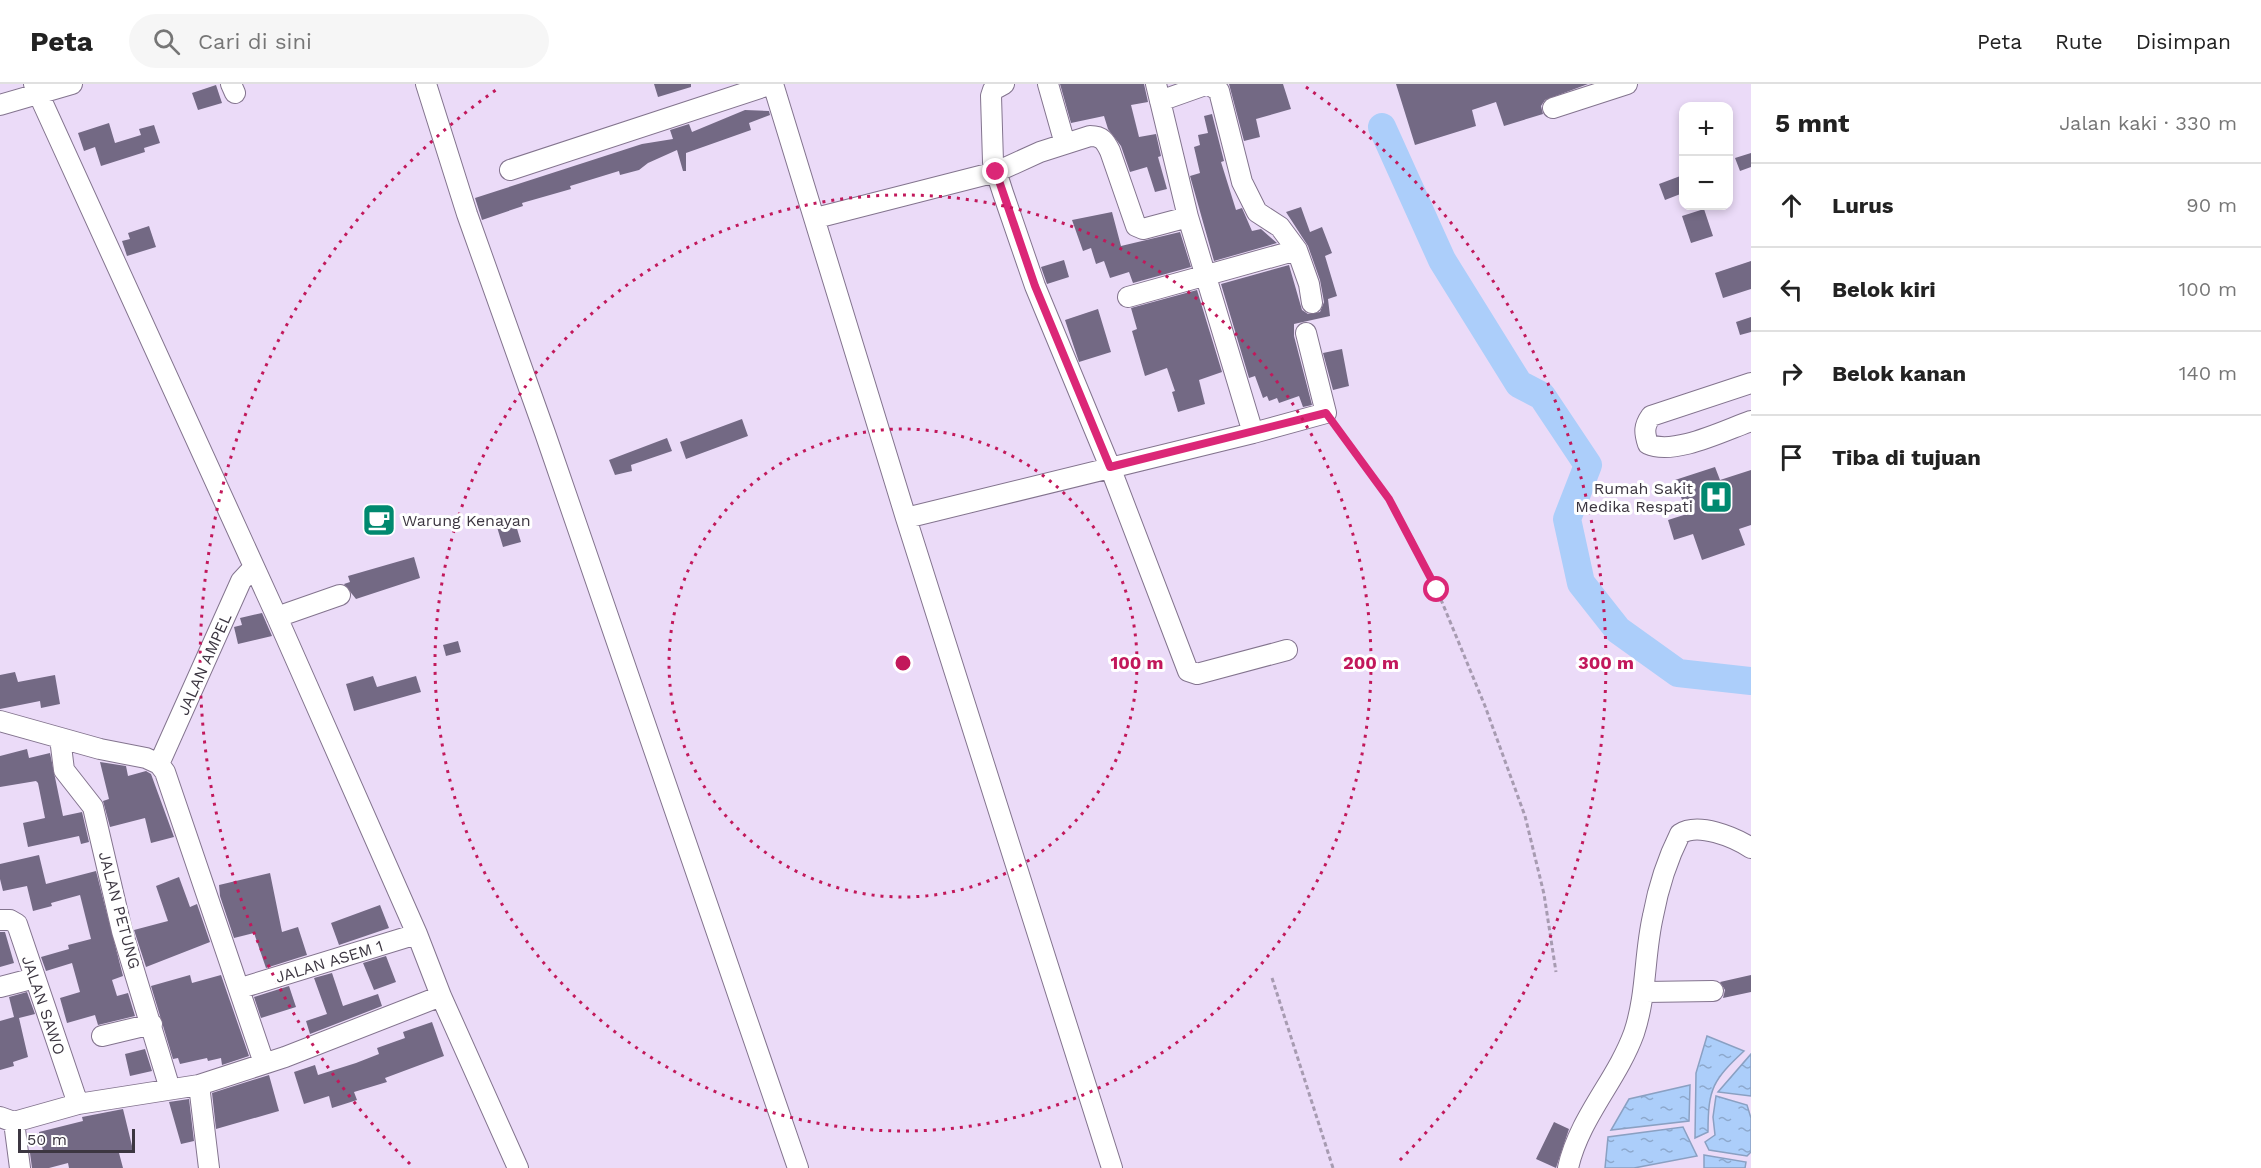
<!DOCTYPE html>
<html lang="id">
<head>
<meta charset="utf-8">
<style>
	:root { --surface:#fff; --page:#f6f6f6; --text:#222; --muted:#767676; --line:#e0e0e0 }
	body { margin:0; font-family:"Work Sans",sans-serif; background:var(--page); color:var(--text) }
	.controls { position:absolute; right:18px; top:18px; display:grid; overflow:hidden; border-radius:12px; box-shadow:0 3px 9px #0003 }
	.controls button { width:54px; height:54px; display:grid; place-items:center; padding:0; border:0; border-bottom:2px solid var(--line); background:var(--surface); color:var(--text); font:30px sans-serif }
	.scale { position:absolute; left:18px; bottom:15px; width:117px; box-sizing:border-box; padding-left:6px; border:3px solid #3c3641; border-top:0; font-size:16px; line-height:21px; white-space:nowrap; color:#3c3641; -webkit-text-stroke:4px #fff; paint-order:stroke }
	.stop { position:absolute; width:18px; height:18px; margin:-14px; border:4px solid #db2777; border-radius:50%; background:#fff }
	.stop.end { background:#db2777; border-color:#fff; box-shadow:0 2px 6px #0008 }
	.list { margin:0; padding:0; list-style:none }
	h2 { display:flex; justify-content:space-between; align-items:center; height:78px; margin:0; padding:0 24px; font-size:26px }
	h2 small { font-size:20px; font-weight:400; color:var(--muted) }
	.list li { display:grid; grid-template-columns:39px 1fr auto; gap:18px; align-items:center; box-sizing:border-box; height:84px; padding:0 24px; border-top:2px solid var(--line) }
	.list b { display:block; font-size:22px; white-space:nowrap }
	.list em { font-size:20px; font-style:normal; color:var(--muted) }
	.icon { flex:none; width:33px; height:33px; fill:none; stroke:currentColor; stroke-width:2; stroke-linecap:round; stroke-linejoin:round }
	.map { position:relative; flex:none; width:1751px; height:1084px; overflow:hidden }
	header { display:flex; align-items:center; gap:36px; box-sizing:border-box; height:84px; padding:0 30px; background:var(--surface); border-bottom:2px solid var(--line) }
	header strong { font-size:28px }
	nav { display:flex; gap:33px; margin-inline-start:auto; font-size:21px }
	.search { width:420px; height:54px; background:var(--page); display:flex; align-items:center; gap:15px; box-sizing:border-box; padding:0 21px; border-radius:33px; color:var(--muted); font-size:22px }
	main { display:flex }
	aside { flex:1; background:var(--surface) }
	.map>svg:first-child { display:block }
	.water { fill:url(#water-ripples); stroke:#8aa0c2; stroke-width:1.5 }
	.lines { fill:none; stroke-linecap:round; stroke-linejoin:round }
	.river { stroke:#accefa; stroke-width:28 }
	.building { fill:#736984 }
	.minor-casing { stroke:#83748e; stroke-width:22 }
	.path { stroke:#a79bb1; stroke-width:3; stroke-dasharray:4.5 3; stroke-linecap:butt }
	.minor { stroke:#fff; stroke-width:20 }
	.route { stroke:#db2777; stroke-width:8 }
	.ring { fill:none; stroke:#c2185b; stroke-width:3; stroke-dasharray:3 6 }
	.labels { text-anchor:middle; stroke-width:6; stroke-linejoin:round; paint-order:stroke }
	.poi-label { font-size:16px; fill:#3c3641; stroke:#fff; text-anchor:end }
	.street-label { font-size:16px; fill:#3c3641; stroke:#fff }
	.centre { fill:#c2185b; stroke:#fff; stroke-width:3 }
	.ring-label { font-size:18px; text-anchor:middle; font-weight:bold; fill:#c2185b; stroke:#fff; stroke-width:6; stroke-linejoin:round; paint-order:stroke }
</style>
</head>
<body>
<header>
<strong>Peta</strong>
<div class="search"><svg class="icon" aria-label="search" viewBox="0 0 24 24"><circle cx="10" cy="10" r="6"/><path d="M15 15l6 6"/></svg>Cari di sini</div>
<nav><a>Peta</a><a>Rute</a><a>Disimpan</a></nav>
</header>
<main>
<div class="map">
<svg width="1751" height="1084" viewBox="0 0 1751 1084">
	<defs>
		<pattern id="water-ripples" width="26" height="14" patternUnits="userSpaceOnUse" patternTransform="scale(1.5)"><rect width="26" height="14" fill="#accefa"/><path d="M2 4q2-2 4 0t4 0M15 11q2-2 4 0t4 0" fill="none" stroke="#8da8cc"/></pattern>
	</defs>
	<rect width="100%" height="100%" fill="#ebdbf8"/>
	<!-- water -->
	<path class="water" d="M1707,952L1744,967C1713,996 1708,1004 1708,1048L1695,1054L1696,989Z
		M1751,970V1012L1718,1008Z
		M1690,1001L1689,1037L1611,1046L1629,1015Z
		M1716,1012L1747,1021L1751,1034V1068L1747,1072L1709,1066L1705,1058L1715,1051L1713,1033Z
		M1683,1043L1697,1072L1634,1084H1605L1608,1053Z
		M1704,1071L1746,1078L1745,1084H1704Z"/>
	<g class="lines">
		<!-- river -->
		<path class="river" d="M1382,43L1442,176L1519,300L1542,312L1588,381L1567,435L1581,499L1618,546L1678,589L1751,597"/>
	</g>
	<!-- building -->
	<path class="building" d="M654,0H691V3L658,13Z
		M1060,0H1144L1148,18L1131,21L1139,53L1156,50L1161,72L1158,73L1167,105L1155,108L1147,83L1130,88L1121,62L1108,45L1104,32L1071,39Z
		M1229,0H1283L1291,25L1256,35L1260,53L1244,57Z
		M1396,0H1588L1545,16L1541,22L1543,30L1504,42L1496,18L1472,26L1476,42L1415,61Z
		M216,1L222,19L198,26L192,9Z
		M745,26L769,27L770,31L749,39L751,46L686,69V87H683L677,66L648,79L639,86L620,91L619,87L570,102L571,105L522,119L523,122L482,136L475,114L642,60L673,55L670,46L689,40L692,48Z
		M1212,30L1224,77L1221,78L1236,126L1242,124L1252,147L1261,145L1277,159L1214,177L1190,92L1200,89L1194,63L1200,61L1198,51L1208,49L1204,32Z
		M109,39L115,59L141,51L139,45L154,41L160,59L144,64L145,68L101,82L95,63L84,67L78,49Z
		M1751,69V83L1740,87L1735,74Z
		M1683,91V109L1665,116L1659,100Z
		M1301,123L1310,148L1322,143L1332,169L1325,172L1337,212L1328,215L1330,232L1294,240V252L1312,321L1303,323L1299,312L1279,319L1277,314L1269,317L1267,312L1263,314L1255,292L1249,294L1221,200L1289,181L1302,226L1308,230L1320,228L1324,218L1320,196L1308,162L1286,128Z
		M1704,125L1713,152L1691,159L1682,132Z
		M1112,128L1121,162L1180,148L1191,183L1133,199L1129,188L1110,194L1104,177L1096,180L1091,164L1083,167L1072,136Z
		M149,142L156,163L127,172L122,157L130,155L128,149Z
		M1064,176L1069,193L1047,200L1041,183Z
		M1751,177V205L1723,214L1715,189Z
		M1197,206L1222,288L1199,296L1205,320L1178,328L1172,308L1175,307L1167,284L1145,292L1132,247L1137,245L1131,224Z
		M1098,225L1111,268L1079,278L1065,236Z
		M1751,233V248L1740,251L1736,238Z
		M1342,265L1349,302L1333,306L1323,269Z
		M742,335L748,352L686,375L680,358Z
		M667,354L672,367L631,381L632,387L615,391L609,376Z
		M1715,383L1720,396L1751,386V441L1739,445L1745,461L1702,476L1693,450L1674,456L1668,436L1687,430L1675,396Z
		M515,438L521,458L503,463L497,443Z
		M414,473L420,494L356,515L344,500L350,498L348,492Z
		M262,529L272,552L238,560L234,543L242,541L240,534Z
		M458,557L461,568L446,572L443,561Z
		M15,588L18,598L55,591L60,620L41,624L40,617L0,625V591Z
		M373,592L377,603L416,592L421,608L354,627L346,600Z
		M27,665L29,674L50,669L63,732L82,728L89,758L81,760L79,752L28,763L23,739L45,734L38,699L36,697L0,703V672Z
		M100,678L126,682L128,692L146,687L151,690L174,753L151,759L145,734L110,743L103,717L109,715Z
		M39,771L46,800L96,787L123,892L112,896L117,912L128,909L135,932L98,941L95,931L67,939L60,914L80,908L72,879L46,887L41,873L69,865L68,861L91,855L80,811L51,819L52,822L33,827L27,802L3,807L0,795V780Z
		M270,789L282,848L298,843L307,871L266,884L254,849L234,854L220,812L219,801Z
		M179,793L190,823L197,820L210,858L146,883L134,846L168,837L156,802Z
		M380,821L389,844L339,861L331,839Z
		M0,848H5L14,879L0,883Z
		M386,872L396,898L374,906L363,879Z
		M332,889L343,922L378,910L382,922L310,950L306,937L327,930L314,894Z
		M190,891L192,899L221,891L249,972L222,981L221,974L208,977L207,974L180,980L178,974L173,975L151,902Z
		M1751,891V908L1723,914L1725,906L1720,898Z
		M289,902L296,923L261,934L254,913Z
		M27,908L35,930L19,934L28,973L13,978L14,982L0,986V937L14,933L9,913Z
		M432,938L444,972L385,994L387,998L354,1008L357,1016L332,1024L329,1012L304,1020L294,988L315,981L318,991L356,979L379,970L377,964L405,954L403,948Z
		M145,965L152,987L130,992L125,970Z
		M269,991L279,1027L216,1045L212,1009Z
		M189,1015L194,1057L181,1060L169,1018Z
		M123,1025L133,1066L119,1069L123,1084H69L68,1079L49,1084H32L30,1069L43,1067L39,1048L83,1037L82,1033Z
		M1554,1038L1569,1045L1556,1084L1536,1075Z"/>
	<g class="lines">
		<defs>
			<path id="minor" d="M34,0L277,533L417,850L441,912L518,1084
				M231,0L235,9
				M426,0L467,130L545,349L798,1084
				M773,0L906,434L1112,1084
				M1004,0L993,6L991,12L993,78L1003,109L1035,202L1110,383L1188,587L1197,590L1287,566
				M1048,0L1065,60
				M1156,0L1188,133
				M1160,17L1208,0L1219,7L1242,98L1257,128L1280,143L1297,166L1309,200L1312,219
				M0,21L72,0
				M1553,24L1627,0
				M510,86L772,0
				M816,134L996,88L1040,68L1090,52C1102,52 1105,57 1110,67L1136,142L1143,145L1188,133L1253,349L906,434
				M1128,213L1297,166
				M1751,299L1651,332C1644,342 1644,348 1648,360C1674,372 1725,346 1751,337
				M1253,349L1326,329L1306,249
				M277,533L340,511
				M0,637L100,665L146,674L159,680L165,688L264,979
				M60,654L64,686L93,723L122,847L170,1005
				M159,680L241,497L254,483
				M0,836H10L17,840L78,1020
				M0,903L35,894
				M241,904L417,850
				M1645,908L1713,907
				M102,952L152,940
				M199,1001L209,1084
				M0,1033L14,1038L78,1020L199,1001L285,973L441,912
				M14,1038L20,1084
				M1568,1084C1579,1034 1617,996 1634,949C1647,910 1644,871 1653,832C1658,805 1668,774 1680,750C1698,738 1734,753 1751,764"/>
		</defs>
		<!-- minor casing -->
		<use href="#minor" class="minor-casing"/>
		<!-- path -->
		<path class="path" d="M1336,343L1389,415L1413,456L1437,506L1485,622L1525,732L1544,810L1556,888
			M1272,894L1333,1084"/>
		<!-- minor -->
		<use href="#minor" class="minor"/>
	</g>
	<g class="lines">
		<!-- route -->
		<path class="route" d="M996,88L1035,202L1110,383L1326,329L1389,415L1437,506"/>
	</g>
	<!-- distance rings -->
	<g class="ring">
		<circle cx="903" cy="579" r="234"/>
		<circle cx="903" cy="579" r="468"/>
		<path d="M410 1080A703 703 0 0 1 500 3M1306 3A703 703 0 0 1 1396 1080"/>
	</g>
	<!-- icons -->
	<defs>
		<symbol id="hospital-square" viewBox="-11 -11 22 22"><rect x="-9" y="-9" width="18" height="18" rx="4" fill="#00896f" stroke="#fff"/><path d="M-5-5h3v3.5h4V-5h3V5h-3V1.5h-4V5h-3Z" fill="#fff"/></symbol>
		<symbol id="cafe-square" viewBox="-11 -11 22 22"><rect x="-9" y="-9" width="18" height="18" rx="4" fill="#00896f" stroke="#fff"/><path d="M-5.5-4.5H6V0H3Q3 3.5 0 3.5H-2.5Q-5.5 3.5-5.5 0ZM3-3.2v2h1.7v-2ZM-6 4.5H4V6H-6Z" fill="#fff"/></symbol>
	</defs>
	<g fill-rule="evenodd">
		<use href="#hospital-square" x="1697" y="394" width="38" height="38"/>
		<use href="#cafe-square" x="360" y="417" width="38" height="38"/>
	</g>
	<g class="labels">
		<!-- poi labels -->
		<g class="poi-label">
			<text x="1693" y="410">Rumah Sakit<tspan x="1693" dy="18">Medika Respati</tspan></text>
			<text x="402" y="442" text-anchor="start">Warung Kenayan</text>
		</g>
		<!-- street labels -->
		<g class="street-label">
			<text transform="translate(204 580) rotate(-66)" y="6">JALAN AMPEL</text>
			<text transform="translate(120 826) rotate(75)" y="6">JALAN PETUNG</text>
			<text transform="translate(329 877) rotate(-17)" y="6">JALAN ASEM 1</text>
			<text transform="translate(44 921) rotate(71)" y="6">JALAN SAWO</text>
		</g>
	</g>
	<circle cx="903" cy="579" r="9" class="centre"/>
	<g class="ring-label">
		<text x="1137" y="585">100 m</text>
		<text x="1371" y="585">200 m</text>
		<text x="1606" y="585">300 m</text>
	</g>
</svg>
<div class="controls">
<button>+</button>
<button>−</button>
</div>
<div class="scale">50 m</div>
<div class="stop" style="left:1437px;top:506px"></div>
<div class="stop end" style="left:996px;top:88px"></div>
</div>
<aside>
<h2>5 mnt<small>Jalan kaki · 330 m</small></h2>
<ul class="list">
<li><svg class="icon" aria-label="ahead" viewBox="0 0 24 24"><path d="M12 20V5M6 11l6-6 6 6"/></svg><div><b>Lurus</b></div><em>90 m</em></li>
<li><svg class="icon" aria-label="left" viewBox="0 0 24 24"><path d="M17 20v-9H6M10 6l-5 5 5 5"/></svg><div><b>Belok kiri</b></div><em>100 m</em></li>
<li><svg class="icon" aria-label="right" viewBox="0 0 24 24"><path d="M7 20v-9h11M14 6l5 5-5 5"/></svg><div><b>Belok kanan</b></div><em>140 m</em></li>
<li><svg class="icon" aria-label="arrive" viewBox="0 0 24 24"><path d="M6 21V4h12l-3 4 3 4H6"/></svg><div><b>Tiba di tujuan</b></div></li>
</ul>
</aside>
</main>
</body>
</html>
